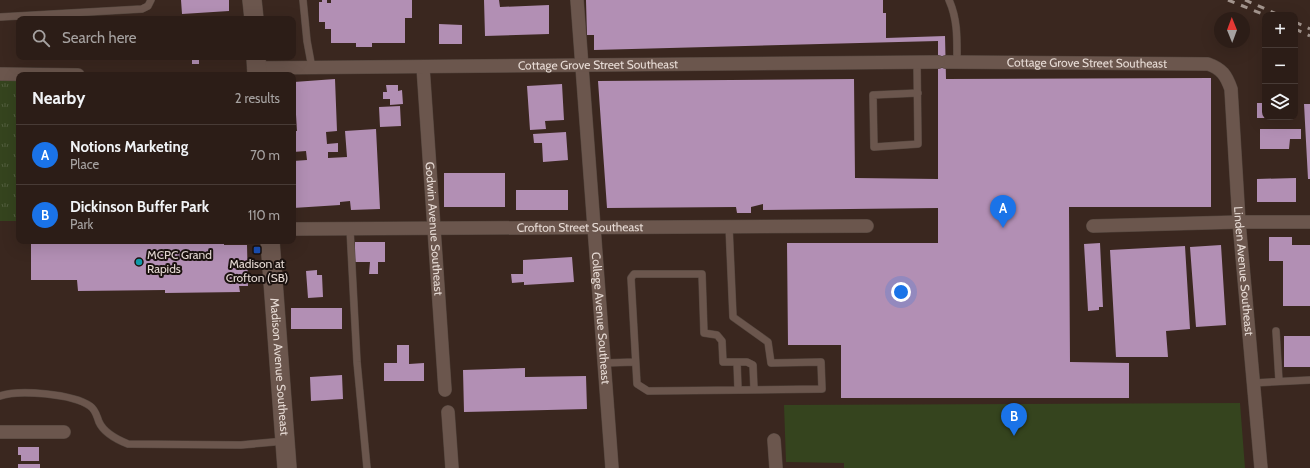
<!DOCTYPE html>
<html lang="en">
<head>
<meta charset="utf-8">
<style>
	:root { --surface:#2c1d17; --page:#342620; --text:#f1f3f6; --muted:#a6a2a1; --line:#483b36; --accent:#1a73e8 }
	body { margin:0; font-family:Cabin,sans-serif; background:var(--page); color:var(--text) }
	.controls { position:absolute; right:12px; top:12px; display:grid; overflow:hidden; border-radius:8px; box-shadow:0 4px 16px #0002 }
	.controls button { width:36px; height:36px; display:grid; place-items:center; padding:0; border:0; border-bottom:1px solid var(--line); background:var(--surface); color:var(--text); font:20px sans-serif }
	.compass { position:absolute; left:1214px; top:12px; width:36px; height:36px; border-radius:50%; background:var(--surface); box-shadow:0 4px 16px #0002; rotate:359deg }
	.you { position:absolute; left:901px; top:292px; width:14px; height:14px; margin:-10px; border:3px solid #fff; border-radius:50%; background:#1a73e8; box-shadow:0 0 0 6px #1a73e833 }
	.badge { display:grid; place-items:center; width:26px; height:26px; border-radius:50%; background:var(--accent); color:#fff; font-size:13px; font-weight:700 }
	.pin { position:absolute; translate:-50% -33px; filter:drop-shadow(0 1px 2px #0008) }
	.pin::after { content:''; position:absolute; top:21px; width:14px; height:12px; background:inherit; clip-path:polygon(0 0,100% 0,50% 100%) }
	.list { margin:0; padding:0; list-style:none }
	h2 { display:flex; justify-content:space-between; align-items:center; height:52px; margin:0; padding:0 16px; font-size:17px }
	h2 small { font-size:13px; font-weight:400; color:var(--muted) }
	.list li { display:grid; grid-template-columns:26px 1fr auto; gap:12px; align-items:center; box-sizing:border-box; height:60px; padding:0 16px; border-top:1px solid var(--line) }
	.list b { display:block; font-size:15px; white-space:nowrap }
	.list p { margin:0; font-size:13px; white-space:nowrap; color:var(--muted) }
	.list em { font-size:13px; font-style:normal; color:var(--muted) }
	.icon { flex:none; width:22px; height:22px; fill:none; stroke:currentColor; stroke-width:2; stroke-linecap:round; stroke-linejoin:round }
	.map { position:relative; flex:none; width:1310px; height:468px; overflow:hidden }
	.search { position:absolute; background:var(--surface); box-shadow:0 4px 16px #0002; left:16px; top:16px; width:280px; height:44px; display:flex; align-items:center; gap:10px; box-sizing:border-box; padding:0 14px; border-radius:8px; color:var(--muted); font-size:15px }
	.panel { position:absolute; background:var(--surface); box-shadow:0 4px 16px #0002; left:16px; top:72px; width:280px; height:172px; border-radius:8px }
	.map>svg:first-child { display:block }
	.grass { fill:url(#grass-tufts) }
	.park { fill:#35441e }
	.building { fill:#b28fb4 }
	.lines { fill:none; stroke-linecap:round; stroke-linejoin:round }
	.lane-casing { stroke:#53453d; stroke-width:8 }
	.street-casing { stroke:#53453d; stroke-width:14 }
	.secondary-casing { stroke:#53453d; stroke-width:20 }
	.lane { stroke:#6b564d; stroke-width:7 }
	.street { stroke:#6b564d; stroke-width:13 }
	.secondary { stroke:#6b564d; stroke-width:19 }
	.rail { stroke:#a2948d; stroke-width:3; stroke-dasharray:7 7; stroke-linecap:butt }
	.transit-dot { fill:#1a4fb4; stroke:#1b120f; stroke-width:1.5 }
	.culture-dot { fill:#0f9aa8; stroke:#1b120f; stroke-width:1.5 }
	.labels { text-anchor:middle; stroke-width:4; stroke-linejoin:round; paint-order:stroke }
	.street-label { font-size:12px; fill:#e6dad4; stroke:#1b120f }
	.poi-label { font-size:12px; fill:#e6dad4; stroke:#1b120f; text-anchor:start }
</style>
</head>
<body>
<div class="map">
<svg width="1310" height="468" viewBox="0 0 1310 468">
	<defs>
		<pattern id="grass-tufts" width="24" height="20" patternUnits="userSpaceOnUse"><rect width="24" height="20" fill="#35441e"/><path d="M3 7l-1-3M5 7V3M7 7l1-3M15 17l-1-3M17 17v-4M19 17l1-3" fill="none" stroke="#525e3e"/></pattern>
	</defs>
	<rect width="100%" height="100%" fill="#3a271f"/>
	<!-- grass -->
	<path class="grass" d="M0,78H19V221H0Z"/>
	<!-- park -->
	<path class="park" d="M1240,403L1245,468H844V463L786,462L784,405Z"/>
	<!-- building -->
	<path class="building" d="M181,0H229V11L182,14Z
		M322,0H327V3H331V0H412V18H405V43H372V47H356V43H331V29H325V22H319V2H322Z
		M484,0H499L500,7L549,5V34L485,36Z
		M586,0H883V13H886V38L945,36L946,79L1211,78V207H1069L1070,362L1129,363V398H841V345H788L787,243H938V208L763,210V204L751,207V213H737L736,207L607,208L598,81L854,79L855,178L938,179V41L594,50V35H587Z
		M439,24L462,25V44H439Z
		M65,57H91V58L65,60Z
		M183,57H199V64H192V59H183Z
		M335,79L337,131L326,132L327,144L338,143V152H328V158L347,157L345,131L376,129L380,209L351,210L350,201L340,202V205L293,208V161L307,160L306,151L293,152V131H297L294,82Z
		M562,84L564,120L545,121L546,129L530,130L527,86Z
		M386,85H398V91L402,90L403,104L390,105V99H383V92H387Z
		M1257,103H1265V118H1257Z
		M1304,104H1310V179H1308Z
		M400,106L401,126L380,127L379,107Z
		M1260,129H1301V139H1290L1289,149H1260Z
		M566,132L568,160L543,162L542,143H534L533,134Z
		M444,173H505V207H444Z
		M1296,178V202H1257V179Z
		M516,190H568V210H516Z
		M1269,237H1292V245H1310V306H1283V261H1269Z
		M31,241H224V245H247L248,286H239L240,292L165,293V290L78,291L77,280H31Z
		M355,242H385V262H378V274H369L370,262H354Z
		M1100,243L1103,307H1099V310L1088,311L1084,244Z
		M1221,245L1226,325L1196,327L1190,247Z
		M1185,246L1190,329L1166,331L1168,357H1116L1110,250Z
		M572,257L574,282L524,285V282L512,283L511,274H523V260Z
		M317,270V275H322L323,297L308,298L306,271Z
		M291,308H342V329H291Z
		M1284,336H1310V367H1284Z
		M397,345H409V364L424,363V381H384V363H397Z
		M525,368V377L586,376L587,409L464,412L463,370Z
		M342,375L343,399L311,401L310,377Z
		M18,447H39V461H21V455H18Z
		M18,464H40V468H18Z"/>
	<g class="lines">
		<defs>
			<path id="lane" d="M303,0L307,41L312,68
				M949,0C958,20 957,40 957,62
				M0,17L142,9L148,6L151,0
				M917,62L918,144L874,147L873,95L918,93
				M729,226L733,317L768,342L771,363L821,362L822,389L648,391L637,384L631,278L634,274H702L704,333L717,335L722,341L723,362H747L753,365L754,389
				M350,229L357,362L367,468
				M1276,331L1279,381
				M737,362L738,389
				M605,363L635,362
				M1253,383L1310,380
				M0,396C19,389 73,394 90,406C96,410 97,417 99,422C104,433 118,440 128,444L241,445L285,441"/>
			<g id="street">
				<path id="s1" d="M577,0L612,468"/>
				<path id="s2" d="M946,62L1208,64C1222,69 1226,75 1231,89L1239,222L1261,468"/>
				<path id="s3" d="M423,67L445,390"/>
				<path id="s4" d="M257,68L938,62"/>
				<path d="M0,74L78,75"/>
				<path d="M1093,226L1239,222H1310"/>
				<path id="s5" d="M293,229L867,226"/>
				<path d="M448,412L452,468"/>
				<path d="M0,432H64"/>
				<path d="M774,440L776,468"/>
			</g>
			<g id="secondary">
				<path d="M252,0L254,19"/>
				<path d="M256,57L257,75"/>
				<path id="s6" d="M270,241L287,468"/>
			</g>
		</defs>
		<!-- lane casing -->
		<use href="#lane" class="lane-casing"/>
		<!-- street casing -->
		<use href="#street" class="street-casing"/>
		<!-- secondary casing -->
		<use href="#secondary" class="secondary-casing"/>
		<!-- lane -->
		<use href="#lane" class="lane"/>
		<!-- street -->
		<use href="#street" class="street"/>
		<!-- secondary -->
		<use href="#secondary" class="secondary"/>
		<!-- rail -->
		<path class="rail" d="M1228,0L1265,15
			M1245,0L1279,15
			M1295,22L1310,29
			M1295,29L1310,36"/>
	</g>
	<!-- markers -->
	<rect class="transit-dot" x="253" y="246" width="8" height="8" rx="2"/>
	<circle class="culture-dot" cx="139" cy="262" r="4"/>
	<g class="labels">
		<!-- street labels -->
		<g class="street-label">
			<text dy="4" stroke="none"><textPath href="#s2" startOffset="141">Cottage Grove Street Southeast</textPath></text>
			<text dy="4" stroke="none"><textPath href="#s4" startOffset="341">Cottage Grove Street Southeast</textPath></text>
			<text dy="4" stroke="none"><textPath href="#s5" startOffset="287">Crofton Street Southeast</textPath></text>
			<text dy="4" stroke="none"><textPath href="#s3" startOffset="162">Godwin Avenue Southeast</textPath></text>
			<text dy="4" stroke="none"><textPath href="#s2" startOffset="480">Linden Avenue Southeast</textPath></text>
			<text dy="4" stroke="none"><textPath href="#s1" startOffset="319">College Avenue Southeast</textPath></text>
			<text dy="4" stroke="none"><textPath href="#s6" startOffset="126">Madison Avenue Southeast</textPath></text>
		</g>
		<!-- poi labels -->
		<g class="poi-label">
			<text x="147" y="259">MCPC Grand<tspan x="147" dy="14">Rapids</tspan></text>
			<text x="257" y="268" text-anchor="middle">Madison at<tspan x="257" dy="14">Crofton (SB)</tspan></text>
		</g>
	</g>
</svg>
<div class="controls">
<button>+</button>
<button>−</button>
<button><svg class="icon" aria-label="layers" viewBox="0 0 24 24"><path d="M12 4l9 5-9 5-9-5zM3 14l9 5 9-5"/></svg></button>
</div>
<svg class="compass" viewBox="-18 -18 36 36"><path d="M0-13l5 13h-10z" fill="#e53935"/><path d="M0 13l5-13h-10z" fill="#a6a2a1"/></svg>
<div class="you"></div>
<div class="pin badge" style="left:1003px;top:228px">A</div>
<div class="pin badge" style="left:1014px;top:436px">B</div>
<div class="search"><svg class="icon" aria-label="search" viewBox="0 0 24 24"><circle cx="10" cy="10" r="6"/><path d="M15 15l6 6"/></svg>Search here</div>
<section class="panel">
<h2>Nearby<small>2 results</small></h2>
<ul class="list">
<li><span class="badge">A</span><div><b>Notions Marketing</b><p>Place</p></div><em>70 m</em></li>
<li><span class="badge">B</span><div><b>Dickinson Buffer Park</b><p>Park</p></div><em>110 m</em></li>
</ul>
</section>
</div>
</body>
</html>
